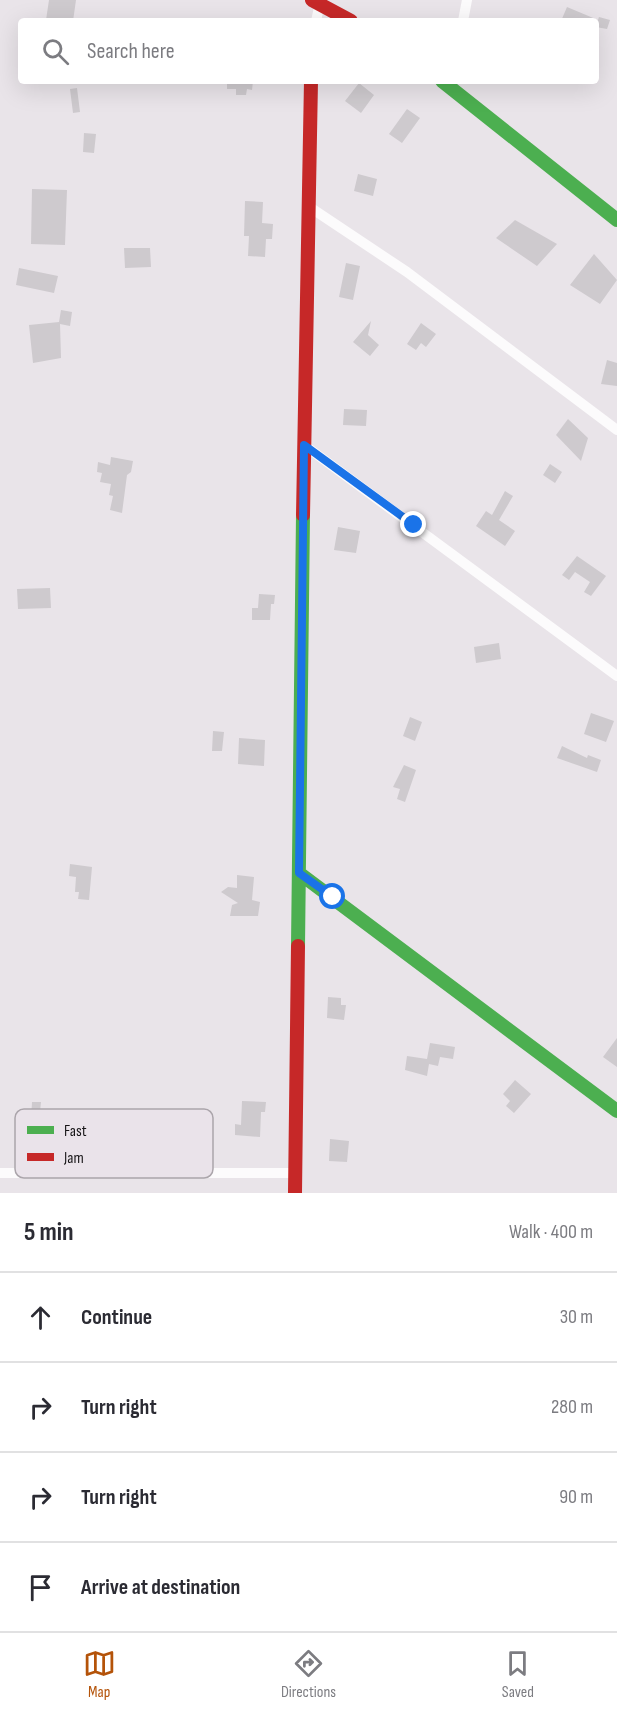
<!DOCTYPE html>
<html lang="en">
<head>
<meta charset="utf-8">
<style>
	:root { --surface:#fff; --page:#f2f2f3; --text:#2b2b33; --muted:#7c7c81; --line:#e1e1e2; --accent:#b45309 }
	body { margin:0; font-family:"Sofia Sans Condensed",sans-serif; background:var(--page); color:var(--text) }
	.stop { position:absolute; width:18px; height:18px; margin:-14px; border:4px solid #1a73e8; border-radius:50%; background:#fff }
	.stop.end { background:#1a73e8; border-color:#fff; box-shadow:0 2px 6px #0008 }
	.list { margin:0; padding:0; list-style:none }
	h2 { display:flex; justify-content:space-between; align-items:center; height:78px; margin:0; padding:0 24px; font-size:26px }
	h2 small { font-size:20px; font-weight:400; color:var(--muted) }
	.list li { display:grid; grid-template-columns:39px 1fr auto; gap:18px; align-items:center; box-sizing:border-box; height:90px; padding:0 24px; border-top:2px solid var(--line) }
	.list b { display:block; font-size:22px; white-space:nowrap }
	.list em { font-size:20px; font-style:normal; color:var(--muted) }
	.icon { flex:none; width:33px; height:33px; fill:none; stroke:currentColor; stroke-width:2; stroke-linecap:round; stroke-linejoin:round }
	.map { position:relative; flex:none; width:617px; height:1193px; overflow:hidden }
	.search { position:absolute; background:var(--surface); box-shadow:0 6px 24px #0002; left:18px; right:18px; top:18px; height:66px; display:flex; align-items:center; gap:15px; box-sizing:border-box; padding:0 21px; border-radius:6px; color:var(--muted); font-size:22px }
	.sheet { height:438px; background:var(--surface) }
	nav { display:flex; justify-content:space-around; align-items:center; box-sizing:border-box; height:84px; border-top:2px solid var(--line); background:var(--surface); font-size:16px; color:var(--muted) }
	nav a { display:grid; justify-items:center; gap:3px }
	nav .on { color:var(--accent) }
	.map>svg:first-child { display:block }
	.building { fill:#cecace }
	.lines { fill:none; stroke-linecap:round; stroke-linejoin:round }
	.street { stroke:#fcfbfc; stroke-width:10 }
	.fast { stroke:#4caf50; stroke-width:14 }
	.jam { stroke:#c62828; stroke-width:14 }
	.route { stroke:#1a73e8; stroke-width:8 }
	.key { fill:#eae3ea; stroke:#aba5ab; stroke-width:1.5 }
	.key-label { font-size:16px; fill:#171517 }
</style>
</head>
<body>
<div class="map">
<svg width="617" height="1193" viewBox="0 0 617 1193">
	<rect width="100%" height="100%" fill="#e9e4e9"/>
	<!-- building -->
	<path class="building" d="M49,0H76L73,21L46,20Z
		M567,7L598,20L599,17L610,20L607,29L596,27L598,21H561Z
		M227,81H253L252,90L247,89L246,95H236V89H227Z
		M359,83L374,95L361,113L345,101Z
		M77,88L80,112L73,113L70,89Z
		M407,109L420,118L402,143L389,134Z
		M84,133L96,134L94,153L83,152Z
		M358,174L377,179L373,196L354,191Z
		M32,189L67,190L65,245L31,244Z
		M245,201L263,202L262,223L273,224L272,239H266L265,257L248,256L249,236H244Z
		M515,220L557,244L537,266L496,238Z
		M124,248H150L151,267L125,268Z
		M594,254L617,280L600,304L570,285Z
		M346,263L360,266L353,300L339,297Z
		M19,268L58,276L54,293L16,285Z
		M61,310L72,312L70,326L60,324L61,358L33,363L29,325L59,322Z
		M371,321L368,335L379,345L370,356L353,342Z
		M421,323L436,334L426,347L421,343L416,350L407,344Z
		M607,360L617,363V386L601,384Z
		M344,409L367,410L366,426L343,425Z
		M568,419L588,438L581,461L556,435Z
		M111,457L133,461L131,472L127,475L122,513L110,510L113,496L109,495L111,484L100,482L102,473L97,472L98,462L110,465Z
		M550,464L562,472L555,483L543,475Z
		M505,491L513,496L499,520L515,531L505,546L476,526L486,511L492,515Z
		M338,527L360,531L356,553L334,550Z
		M577,556L606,576L591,596L584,592L590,582L575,572L569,580L562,575Z
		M50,588L51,608L18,609L17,589Z
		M259,594L275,595L274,604H271L270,620H252V608H258Z
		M499,643L501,659L476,663L474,647Z
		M591,713L614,721L606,742L584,734Z
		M410,717L422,722L415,741L403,736Z
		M213,731L224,732L222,751H212Z
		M239,738L265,740L264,766L238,764Z
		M562,746L587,758L588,755L601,760L597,772L557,758Z
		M404,765L416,770L405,802L397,799L400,789L393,787Z
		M70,864L92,867L89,900L78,899L79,892H75L76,877L69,876Z
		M237,875L254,877L252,900L260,902L258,916H230L232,905L238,903L221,892L228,887L237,888Z
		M328,997L341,998V1005H346L344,1020L327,1018Z
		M617,1038V1067L603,1057Z
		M430,1043L455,1047L453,1059L440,1057L438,1066L429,1064L427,1076L405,1070L407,1056L427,1059Z
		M515,1080L531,1094L514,1113L506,1106L510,1101L503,1094Z
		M242,1101L266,1102L265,1112H261L260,1137L235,1135V1124L241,1125Z
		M32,1102H41L40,1112L48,1113L46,1140L30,1139Z
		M330,1139L349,1141L347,1162L329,1161Z"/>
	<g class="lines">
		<!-- street -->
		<path class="street" d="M316,21L320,3
			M463,21L467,0
			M311,208L407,272L617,430
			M304,445L617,676
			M0,1173H294"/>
		<!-- fast -->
		<path class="fast" d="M442,81L617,220
			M299,873L617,1111
			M298,946L303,515"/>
		<!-- jam -->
		<path class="jam" d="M312,0L351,21
			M303,515L311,81
			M295,1193L298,946"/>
	</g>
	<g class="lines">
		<!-- route -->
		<path class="route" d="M333,897L299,873L304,445L414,525"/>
	</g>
	<!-- legend -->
	<rect x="15" y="1109" width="198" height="69" rx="9" class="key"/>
	<rect x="27" y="1126" width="27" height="8" fill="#4caf50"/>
	<rect x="27" y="1153" width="27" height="8" fill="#c62828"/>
	<g class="key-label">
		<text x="64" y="1136">Fast</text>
		<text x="64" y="1163">Jam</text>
	</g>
</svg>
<div class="stop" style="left:333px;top:897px"></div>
<div class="stop end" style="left:414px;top:525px"></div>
<div class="search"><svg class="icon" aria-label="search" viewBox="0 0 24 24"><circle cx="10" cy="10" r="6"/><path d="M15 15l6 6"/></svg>Search here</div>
</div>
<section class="sheet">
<h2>5 min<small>Walk · 400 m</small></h2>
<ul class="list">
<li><svg class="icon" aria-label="ahead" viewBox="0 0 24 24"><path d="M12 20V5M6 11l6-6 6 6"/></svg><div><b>Continue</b></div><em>30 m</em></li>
<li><svg class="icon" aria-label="right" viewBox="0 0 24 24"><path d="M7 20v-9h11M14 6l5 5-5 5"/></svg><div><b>Turn right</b></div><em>280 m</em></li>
<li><svg class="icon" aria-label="right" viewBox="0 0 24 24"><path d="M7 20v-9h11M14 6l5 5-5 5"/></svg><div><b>Turn right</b></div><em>90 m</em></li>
<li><svg class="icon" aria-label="arrive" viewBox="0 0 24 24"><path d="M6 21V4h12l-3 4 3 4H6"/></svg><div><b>Arrive at destination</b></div></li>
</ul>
</section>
<nav>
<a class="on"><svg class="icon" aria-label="map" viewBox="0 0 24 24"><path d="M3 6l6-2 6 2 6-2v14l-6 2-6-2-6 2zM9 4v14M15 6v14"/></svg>Map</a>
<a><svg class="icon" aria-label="directions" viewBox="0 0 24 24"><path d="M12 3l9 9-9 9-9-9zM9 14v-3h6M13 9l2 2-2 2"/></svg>Directions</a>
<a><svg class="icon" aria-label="saved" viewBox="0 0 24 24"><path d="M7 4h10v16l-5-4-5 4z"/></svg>Saved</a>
</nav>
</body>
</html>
